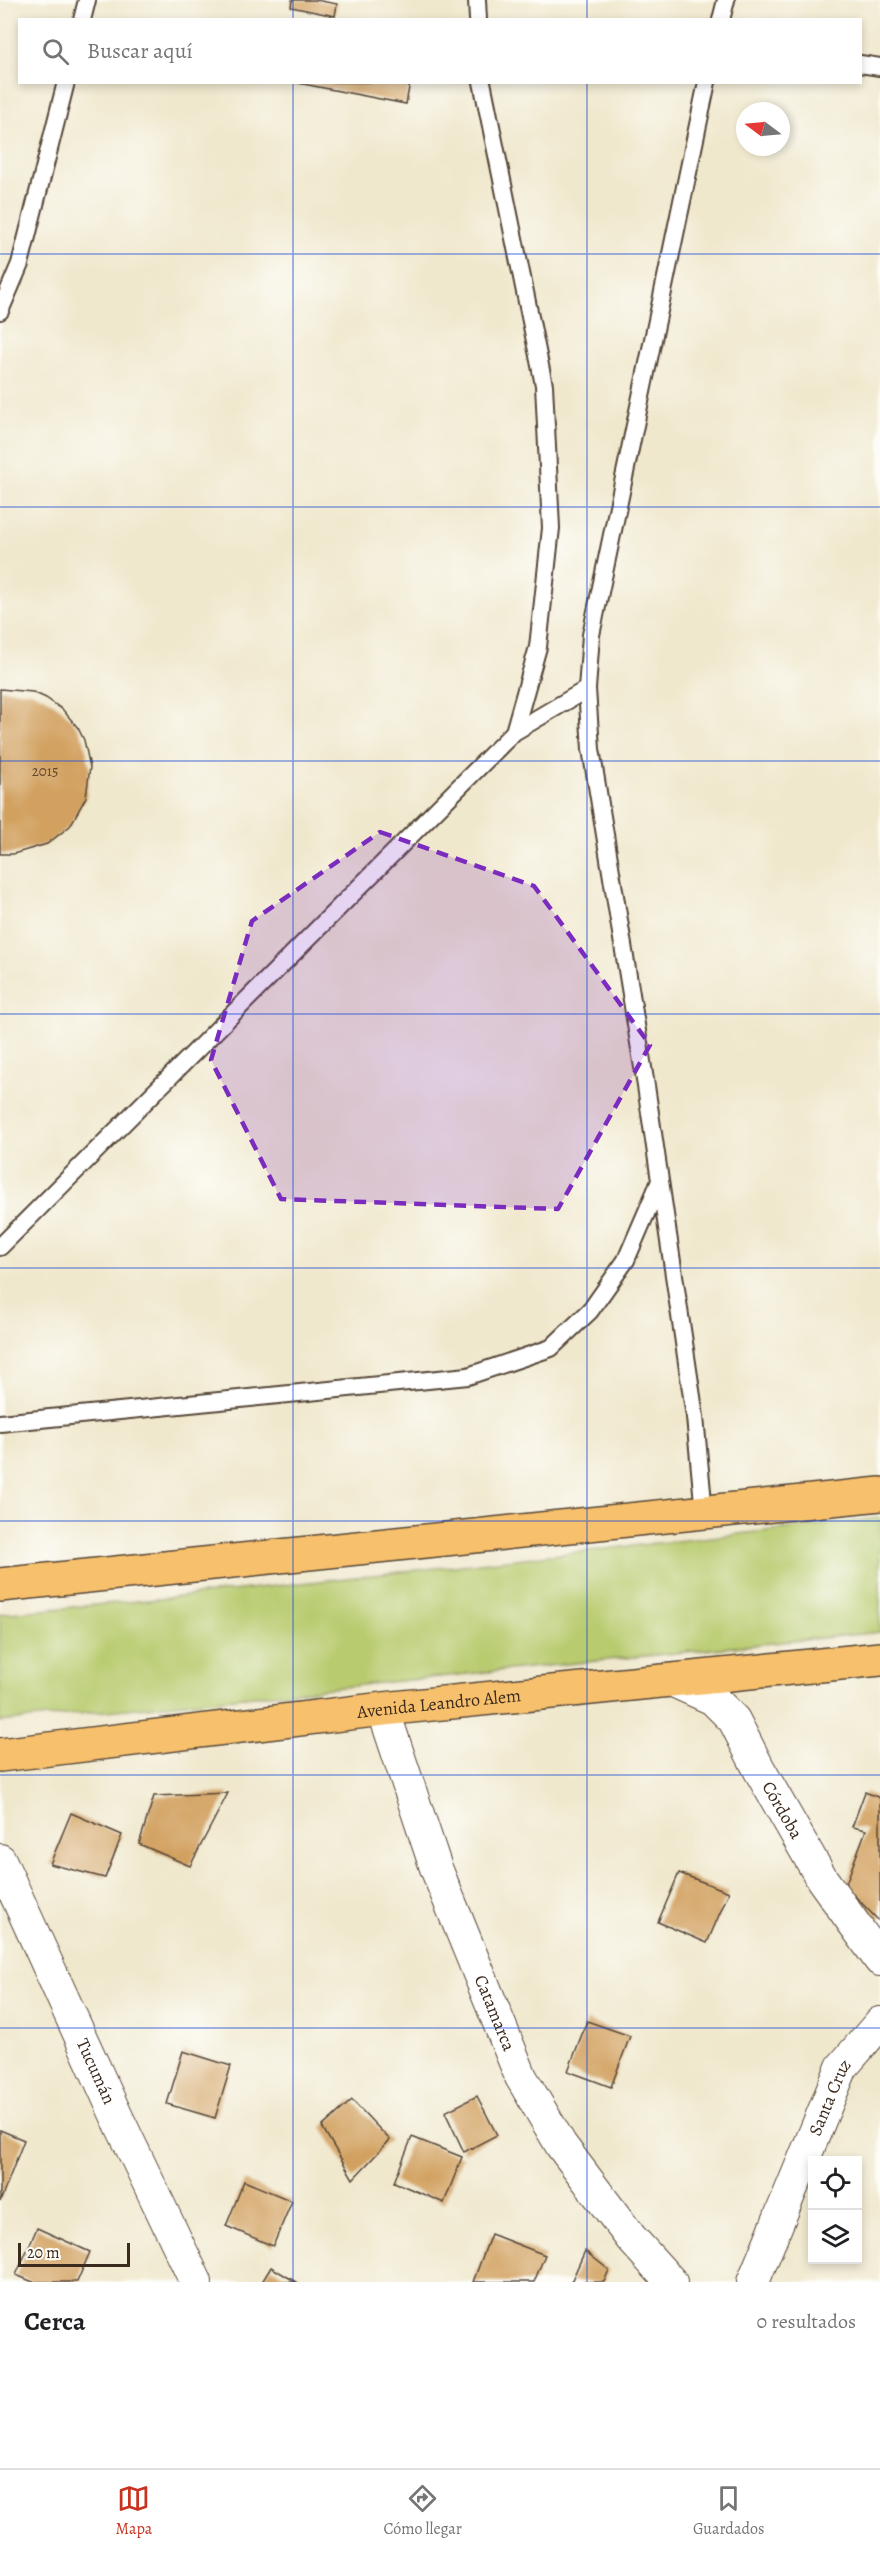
<!DOCTYPE html>
<html lang="es">
<head>
<meta charset="utf-8">
<style>
	:root { --surface:#fff; --page:#f2f2f2; --text:#202124; --muted:#757577; --line:#e0e0e0; --accent:#c8321e }
	body { margin:0; font-family:Alegreya,serif; background:var(--page); color:var(--text) }
	.controls { position:absolute; right:18px; bottom:18px; display:grid; overflow:hidden; border-radius:0px; box-shadow:0 3px 9px #0003 }
	.controls button { width:54px; height:54px; display:grid; place-items:center; padding:0; border:0; border-bottom:2px solid var(--line); background:var(--surface); color:var(--text); font:30px sans-serif }
	.compass { position:absolute; left:736px; top:102px; width:54px; height:54px; border-radius:50%; background:var(--surface); box-shadow:0 3px 9px #0003; rotate:286deg }
	.scale { position:absolute; left:18px; bottom:15px; width:112px; box-sizing:border-box; padding-left:6px; border:3px solid #3b2a1e; border-top:0; font-size:16px; line-height:21px; white-space:nowrap; color:#3b2a1e; -webkit-text-stroke:4px #fdfcf7; paint-order:stroke }
	.list { margin:0; padding:0; list-style:none }
	h2 { display:flex; justify-content:space-between; align-items:center; height:78px; margin:0; padding:0 24px; font-size:26px }
	h2 small { font-size:20px; font-weight:400; color:var(--muted) }
	.icon { flex:none; width:33px; height:33px; fill:none; stroke:currentColor; stroke-width:2; stroke-linecap:round; stroke-linejoin:round }
	.map { position:relative; flex:none; width:880px; height:2282px; overflow:hidden }
	.search { position:absolute; background:var(--surface); box-shadow:0 3px 9px #0003; left:18px; right:18px; top:18px; height:66px; display:flex; align-items:center; gap:15px; box-sizing:border-box; padding:0 21px; border-radius:0px; color:var(--muted); font-size:22px }
	.sheet { height:186px; background:var(--surface) }
	nav { display:flex; justify-content:space-around; align-items:center; box-sizing:border-box; height:84px; border-top:2px solid var(--line); background:var(--surface); font-size:16px; color:var(--muted) }
	nav a { display:grid; justify-items:center; gap:3px }
	nav .on { color:var(--accent) }
	.map>svg:first-child { display:block }
	.green { fill:#b8cb6e; stroke:#7a7a46; stroke-width:1.5 }
	.building { fill:#d2a160 }
	.lines { fill:none; stroke-linecap:round; stroke-linejoin:round }
	.service-casing { stroke:#564638; stroke-width:20 }
	.minor-casing { stroke:#564638; stroke-width:34 }
	.trunk-casing { stroke:#564638; stroke-width:36 }
	.service { stroke:#fff; stroke-width:16 }
	.minor { stroke:#fff; stroke-width:32 }
	.trunk { stroke:#f7c06c; stroke-width:33 }
	.marked { fill:#7b2cbf; fill-opacity:0.2; stroke:#7b2cbf; stroke-width:4.5; stroke-dasharray:12 8; stroke-linejoin:round }
	.grid { fill:none; stroke:#1d4ed8; stroke-width:1.5; stroke-opacity:0.55 }
	.labels { text-anchor:middle; stroke-width:6; stroke-linejoin:round; paint-order:stroke }
	.number-label { font-size:15px; fill:#61482e }
	.street-label { font-size:18px; fill:#3b2a1e; stroke:#fdfcf7 }
</style>
</head>
<body>
<div class="map">
<svg width="880" height="2282" viewBox="0 0 880 2282">
	<rect width="100%" height="100%" fill="#fdfcf7"/>
	<filter id="ink" filterUnits="userSpaceOnUse"><feTurbulence type="fractalNoise" baseFrequency=".0167" numOctaves="2"/><feDisplacementMap in="SourceGraphic" scale="12" xChannelSelector="R" yChannelSelector="G"/><feConvolveMatrix kernelMatrix="1 2 1 2 8 2 1 2 1" color-interpolation-filters="sRGB"/></filter>
	<filter id="wash" filterUnits="userSpaceOnUse"><feTurbulence type="fractalNoise" baseFrequency=".008" numOctaves="4" result="noise"/><feDisplacementMap in="SourceGraphic" scale="24" xChannelSelector="R" yChannelSelector="G"/><feGaussianBlur stdDeviation="1.35" result="paint"/><feColorMatrix in="noise" values="0 0 0 0 0 0 0 0 0 0 0 0 0 0 0 0 0 1.4 0 .05"/><feComposite in="paint" operator="in"/></filter>
	<g filter="url(#wash)">
		<rect width="100%" height="100%" fill="#f0e8cd"/>
		<!-- green -->
		<path class="green" d="M880,1518V1632L0,1722V1614L169,1598Z"/>
		<g id="blocks">
			<!-- building -->
			<path class="building" d="M292,0H316L337,4L335,16L291,7Z
				M293,82H410L406,104Z
				M0,689L33,692L46,698L63,710L78,728L84,740L90,767L86,797L70,826L47,844L13,854H0Z
				M865,1792L880,1798V1922L845,1886L866,1830L852,1827Z
				M228,1793L190,1866L139,1844L154,1796Z
				M71,1813L122,1835L105,1878L50,1864Z
				M679,1873L729,1892L707,1943L658,1922Z
				M587,2021L630,2036L611,2087L568,2071Z
				M183,2051L231,2066L215,2118L167,2104Z
				M477,2096L497,2135L464,2152L445,2112Z
				M352,2100L390,2140L353,2179L322,2127Z
				M0,2130L24,2140L0,2202Z
				M412,2137L462,2157L444,2203L394,2182Z
				M244,2181L292,2201L273,2246L226,2226Z
				M37,2228L90,2252L77,2282H33L16,2275Z
				M491,2234L545,2255L534,2282H473Z
				M585,2251L609,2270L604,2282H571Z
				M271,2267L296,2282H262Z"/>
		</g>
	</g>
	<g filter="url(#ink)">
		<use href="#blocks" fill-opacity="0" stroke="#564638" stroke-width="1.5"/>
		<g class="lines">
			<defs>
				<path id="service" d="M477,0L478,20
					M82,20L87,0
					M721,20L726,0
					M860,64L880,67
					M482,82L544,385L551,528L538,647L514,732
					M0,311L20,264L66,82
					M0,1247L514,732L587,689
					M0,1423L468,1376L551,1348L590,1311L626,1260L660,1181
					M704,1513L695,1417L646,1086L591,749L587,689L591,635L707,82"/>
				<g id="minor">
					<path id="s1" d="M671,1680L713,1699L734,1720L759,1769L822,1879L880,1960"/>
					<path id="s2" d="M383,1709L436,1868L521,2077L561,2145L631,2238L671,2282"/>
					<path id="s3" d="M0,1860L116,2115L196,2282"/>
					<path id="s4" d="M753,2282L842,2067L880,2023"/>
				</g>
				<g id="trunk">
					<path d="M0,1585L880,1494"/>
					<path id="s5" d="M0,1755L383,1709L880,1659"/>
				</g>
			</defs>
			<!-- service casing -->
			<use href="#service" class="service-casing"/>
			<!-- minor casing -->
			<use href="#minor" class="minor-casing"/>
			<!-- trunk casing -->
			<use href="#trunk" class="trunk-casing"/>
			<!-- service -->
			<use href="#service" class="service"/>
			<!-- minor -->
			<use href="#minor" class="minor"/>
			<!-- trunk -->
			<use href="#trunk" class="trunk"/>
		</g>
	</g>
	<!-- marked area -->
	<path class="marked" d="M380,832L534,886L650,1045L558,1209L281,1199L211,1060L252,921Z"/>
	<!-- grid -->
	<path class="grid" d="M293,0V20M587,0V20M293,82V2282M587,82V2282M0,254H880M0,507H880M0,761H880M0,1014H880M0,1268H880M0,1521H880M0,1775H880M0,2028H880"/>
	<g class="labels">
		<!-- number labels -->
		<g class="number-label">
			<text x="45" y="776">2015</text>
		</g>
		<!-- street labels -->
		<g class="street-label">
			<text dy="6" stroke="none"><textPath href="#s5" startOffset="442">Avenida Leandro Alem</textPath></text>
			<text dy="6" stroke="none"><textPath href="#s1" startOffset="178">Córdoba</textPath></text>
			<text dy="6" stroke="none"><textPath href="#s2" startOffset="324">Catamarca</textPath></text>
			<text dy="6" stroke="none"><textPath href="#s3" startOffset="232">Tucumán</textPath></text>
			<text dy="6" stroke="none"><textPath href="#s4" startOffset="200">Santa Cruz</textPath></text>
		</g>
	</g>
</svg>
<div class="controls">
<button><svg class="icon" aria-label="locate" viewBox="0 0 24 24"><circle cx="12" cy="12" r="6"/><path d="M12 2v4M12 18v4M2 12h4M18 12h4"/></svg></button>
<button><svg class="icon" aria-label="layers" viewBox="0 0 24 24"><path d="M12 4l9 5-9 5-9-5zM3 14l9 5 9-5"/></svg></button>
</div>
<svg class="compass" viewBox="-18 -18 36 36"><path d="M0-13l5 13h-10z" fill="#e53935"/><path d="M0 13l5-13h-10z" fill="#757577"/></svg>
<div class="scale">20 m</div>
<div class="search"><svg class="icon" aria-label="search" viewBox="0 0 24 24"><circle cx="10" cy="10" r="6"/><path d="M15 15l6 6"/></svg>Buscar aquí</div>
</div>
<section class="sheet">
<h2>Cerca<small>0 resultados</small></h2>
<ul class="list">
</ul>
</section>
<nav>
<a class="on"><svg class="icon" aria-label="map" viewBox="0 0 24 24"><path d="M3 6l6-2 6 2 6-2v14l-6 2-6-2-6 2zM9 4v14M15 6v14"/></svg>Mapa</a>
<a><svg class="icon" aria-label="directions" viewBox="0 0 24 24"><path d="M12 3l9 9-9 9-9-9zM9 14v-3h6M13 9l2 2-2 2"/></svg>Cómo llegar</a>
<a><svg class="icon" aria-label="saved" viewBox="0 0 24 24"><path d="M7 4h10v16l-5-4-5 4z"/></svg>Guardados</a>
</nav>
</body>
</html>
